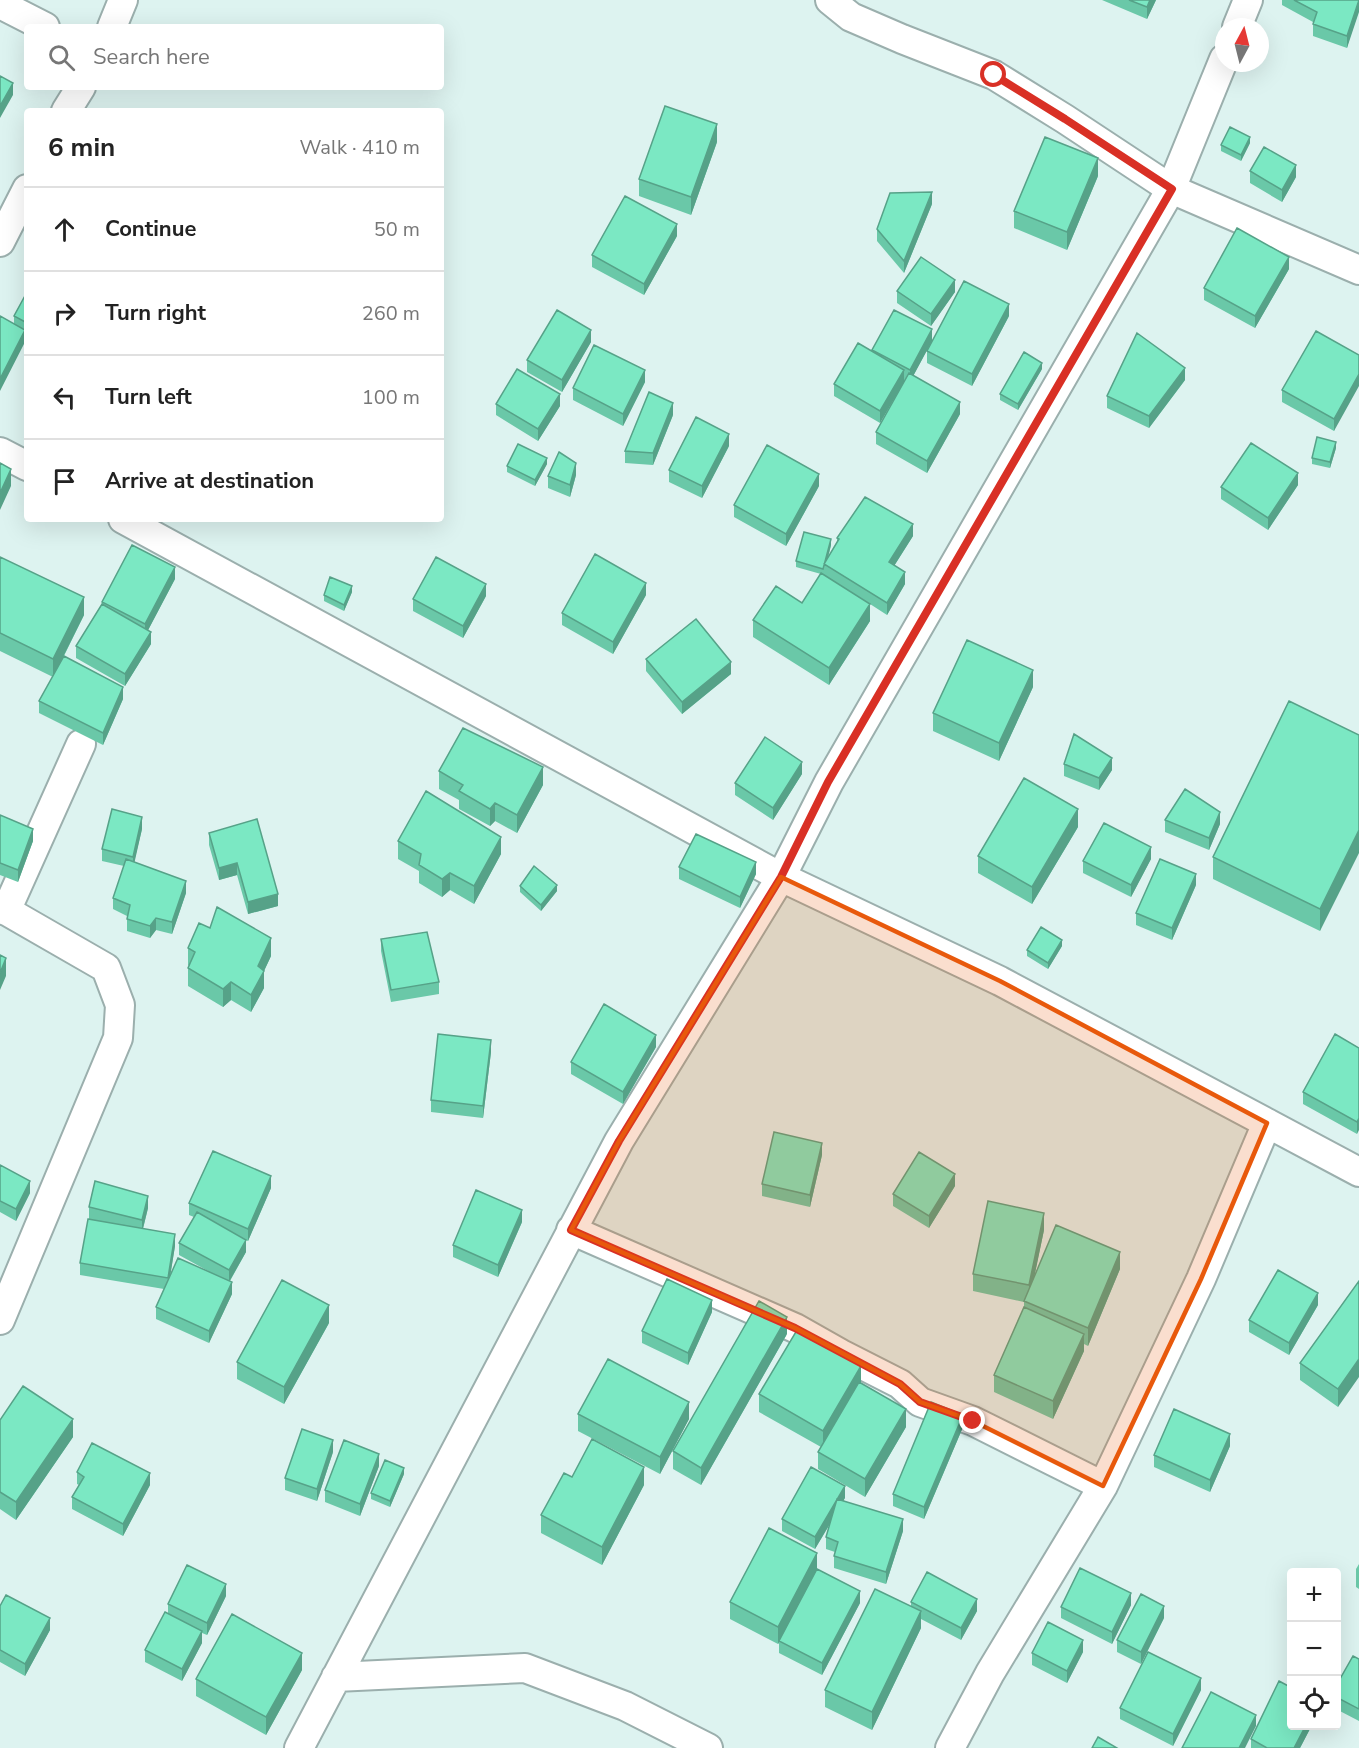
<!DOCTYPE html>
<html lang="en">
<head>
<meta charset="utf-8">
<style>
	:root { --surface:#fff; --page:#f6f6f6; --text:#222; --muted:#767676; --line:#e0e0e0 }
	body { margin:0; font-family:"Nunito Sans",sans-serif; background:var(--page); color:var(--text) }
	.controls { position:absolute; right:18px; bottom:18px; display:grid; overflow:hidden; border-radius:6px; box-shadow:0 6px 24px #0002 }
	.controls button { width:54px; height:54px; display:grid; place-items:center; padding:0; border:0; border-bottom:2px solid var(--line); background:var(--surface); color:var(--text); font:30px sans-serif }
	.compass { position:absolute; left:1215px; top:18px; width:54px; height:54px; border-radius:50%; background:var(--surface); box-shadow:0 6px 24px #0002; rotate:7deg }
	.stop { position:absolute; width:18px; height:18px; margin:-14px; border:4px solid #d93025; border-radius:50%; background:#fff }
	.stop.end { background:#d93025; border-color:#fff; box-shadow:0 2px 6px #0008 }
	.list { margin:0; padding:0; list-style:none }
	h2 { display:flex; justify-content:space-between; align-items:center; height:78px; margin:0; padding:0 24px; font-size:26px }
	h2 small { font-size:20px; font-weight:400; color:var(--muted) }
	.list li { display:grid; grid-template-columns:39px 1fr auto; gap:18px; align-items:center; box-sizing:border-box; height:84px; padding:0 24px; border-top:2px solid var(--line) }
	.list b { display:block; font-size:22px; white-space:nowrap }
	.list em { font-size:20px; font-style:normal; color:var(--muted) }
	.icon { flex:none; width:33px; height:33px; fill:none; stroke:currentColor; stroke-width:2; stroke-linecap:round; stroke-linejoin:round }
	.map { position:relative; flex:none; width:1359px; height:1748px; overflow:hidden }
	.search { position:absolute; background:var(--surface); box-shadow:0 6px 24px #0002; left:24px; top:24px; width:420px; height:66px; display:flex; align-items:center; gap:15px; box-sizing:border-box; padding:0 21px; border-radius:6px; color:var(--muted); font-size:22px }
	.panel { position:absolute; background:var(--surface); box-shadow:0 6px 24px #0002; left:24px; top:108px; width:420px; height:414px; border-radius:6px }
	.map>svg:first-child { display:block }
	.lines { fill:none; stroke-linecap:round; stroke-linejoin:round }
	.street-casing { stroke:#9bafad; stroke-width:32 }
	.street { stroke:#fff; stroke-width:28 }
	.wall { fill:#6ac8a8 }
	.shaded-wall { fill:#56a288 }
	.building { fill:#7be8c3; stroke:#56a288; stroke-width:1.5 }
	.route { stroke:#d93025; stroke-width:8 }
	.marked { fill:#e8590c; fill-opacity:0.2; stroke:#e8590c; stroke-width:4.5; stroke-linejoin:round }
</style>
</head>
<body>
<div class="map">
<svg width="1359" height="1748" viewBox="0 0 1359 1748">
	<rect width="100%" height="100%" fill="#ddf3f0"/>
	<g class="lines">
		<defs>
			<path id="street" d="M830,0L851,17L902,39L994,75L1065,119L1171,189L1359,270
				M0,4L45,27
				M112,27L123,0
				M1237,27L1248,0
				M66,111L81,87
				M0,242L27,189
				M0,452L27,466
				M123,519L781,877L1000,981L1359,1172
				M0,907L106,968L120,1005L118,1038L0,1320
				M6,911L81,744
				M571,1230L795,1328L841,1354L900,1384L920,1402L973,1421L1103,1486
				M336,1677L525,1668L625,1706L708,1748
				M299,1748L619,1141L781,877L829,782L1171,189L1224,59
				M950,1748L990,1673L1103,1486L1201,1279L1267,1123"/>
		</defs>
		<!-- street casing -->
		<use href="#street" class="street-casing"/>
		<!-- street -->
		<use href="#street" class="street"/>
	</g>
	<!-- wall -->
	<path class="wall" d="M1102,0H1156L1147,19Z
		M1282,0H1359L1347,48L1313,36V22L1282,5Z
		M717,142L691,215L639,196V179Z
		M1250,143L1241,161L1221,151V145Z
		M1250,171L1296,177L1282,202L1250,183Z
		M1098,176L1067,250L1014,228V211Z
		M932,204L904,273L877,241V229Z
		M677,236L644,295L592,267V255Z
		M1289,269L1255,328L1204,300V288Z
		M897,291L955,292L931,326L897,303Z
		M27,292V335L25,334V342L14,324V316Z
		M1009,316L972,386L927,363V351Z
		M932,341L913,376L960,414L927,473L876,444V432L897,393L880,423L834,396V384L872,352V350Z
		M591,342L562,392L527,372V360Z
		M1359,355L1334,431L1282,402V390Z
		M1042,369L1018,410L1000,400V394Z
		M1185,380L1149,428L1107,408V396Z
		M645,382L623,426L573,400V388Z
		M496,404L560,406L538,441L496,415Z
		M673,415L653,465L625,463V451Z
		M729,446L702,498L669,482V470Z
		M1336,448L1330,468L1312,464V458Z
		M547,464L535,486L507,472V466Z
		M576,475L570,497L548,488V476Z
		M1298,485L1268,530L1221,499V487Z
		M819,486L786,546L734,517V505Z
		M913,536L894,566L905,584L887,615L870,604V621L829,685L753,637V620L802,603L821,574L796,567V561L831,545L828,558L837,542V538Z
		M0,557L84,615L61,662L123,699L103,745L39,713V701L53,677L0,651Z
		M175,579L148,630L151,644L125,686L76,658V646L102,604V602Z
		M352,592L344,611L324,601V595Z
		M646,595L613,654L562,625V613Z
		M486,596L463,638L413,611V599Z
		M646,659L731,674L682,714L646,671Z
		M1033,687L999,761L933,731V713Z
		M1359,735L1320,931L1213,879V857Z
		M1064,764L1112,770L1099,790L1064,776Z
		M439,771L543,785L517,833L495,821L490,826L459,809V800L439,789Z
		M802,774L773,820L735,795V783Z
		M0,815L33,841L18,882L0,875Z
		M1165,820L1220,824L1209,850L1165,832Z
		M1078,827L1032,904L978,873V856Z
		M142,829L134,862L186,893L172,934L156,930L150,938L127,931V916L113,909V898L124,866L102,861V849Z
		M209,833L278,906L248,914L237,875L219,880L209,845Z
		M398,841L501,854L474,904L450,890L442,897L419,883V871L398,859Z
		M1151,859L1131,897L1083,873V861Z
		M679,867L756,874L740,908L679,879Z
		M1196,885L1172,940L1136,925V913Z
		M520,886L557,891L541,911L520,892Z
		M210,928L271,956L264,971V988L251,1012L231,1000L223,1007L188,986V968L189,966L188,965V948Z
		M381,939L439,982V994L391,1002L381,951Z
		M1062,946L1048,969L1027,956V950Z
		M656,1047L623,1104L571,1074V1062Z
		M1359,1048L1357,1134L1303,1104V1092Z
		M491,1052L483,1118L431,1112V1100Z
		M822,1155L810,1207L762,1196V1184Z
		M0,1165L30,1193L16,1221L0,1212Z
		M955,1186L929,1228L893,1206V1194Z
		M271,1188L248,1241L246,1240V1252L230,1281L232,1294L209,1343L156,1319V1307L164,1289L80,1275V1263L89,1219V1207L148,1208L143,1229L175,1246L170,1276L208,1271L179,1255V1243L194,1217L189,1215V1203Z
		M522,1222L498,1277L453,1257V1245Z
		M1044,1230L1034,1277L1120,1269L1088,1346L1084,1344V1351L1053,1419L994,1392V1375L1024,1307V1302L973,1291V1274Z
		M1359,1281L1338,1407L1300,1380V1363Z
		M1318,1305L1289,1355L1249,1332V1320Z
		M712,1312L688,1365L642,1343V1331Z
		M329,1323L284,1404L237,1379V1362Z
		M787,1334L701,1485L673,1469V1451Z
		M861,1383L906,1427L865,1497L818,1469V1452L821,1447L759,1412V1394Z
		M578,1414L689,1419L660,1474L578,1431Z
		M0,1420L73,1437L16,1520L0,1509Z
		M963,1427L924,1519L893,1506V1494Z
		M1230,1446L1210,1492L1154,1467V1455Z
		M333,1452L317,1501L285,1490V1478Z
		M379,1466L360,1516L325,1502V1490Z
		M77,1472L150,1485L123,1536L72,1509V1497L79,1485L77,1484Z
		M404,1474L390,1507L371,1499V1493Z
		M572,1477L644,1485L602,1565L541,1533V1515Z
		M845,1498L843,1500L903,1531L886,1584L834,1568V1556L835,1552L826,1549V1537L830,1524L815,1549L782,1531V1519Z
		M1359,1564V1589L1356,1587V1569Z
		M817,1570L860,1603L822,1675L779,1653V1643L778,1644L730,1619V1602Z
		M226,1596L207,1635L202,1633V1643L182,1681L145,1662V1650L168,1614V1604Z
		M911,1602L977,1611L961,1640L921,1619V1628L872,1730L825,1707V1690L911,1606Z
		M1131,1605L1112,1644L1061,1618V1607Z
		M0,1606L50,1630L25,1676L0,1662Z
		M1164,1618L1141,1664L1117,1652V1640Z
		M1083,1652L1067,1683L1032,1665V1653Z
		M1359,1659V1721L1336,1709V1686Z
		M302,1670L266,1735L196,1696V1679Z
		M1201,1690L1173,1746L1120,1719V1708Z
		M1312,1725L1300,1748H1251V1739Z"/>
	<!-- shaded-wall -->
	<path class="shaded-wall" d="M1150,0H1156L1147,19V7Z
		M1359,0V12L1347,48V36Z
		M13,83V95L0,118V106Z
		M717,124V142L691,215V197Z
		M1250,137V143L1241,161V155Z
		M1098,158V176L1067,250V232Z
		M1296,165V177L1282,202V190Z
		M932,192V204L904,273V261Z
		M677,224V236L644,295V284Z
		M1289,257V269L1255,328V316Z
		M955,280V292L931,326V314Z
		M1009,304V316L972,386V374Z
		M932,329V341L910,382V370Z
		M25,330V342L0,391V379Z
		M591,330V342L562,392V380Z
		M1042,363V369L1018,410V404Z
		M1185,368V380L1149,428V416Z
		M645,370V382L623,426V414Z
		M904,370V382L880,423V411Z
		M1359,374V386L1334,431V419Z
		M560,394V406L538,441V429Z
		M960,402V414L927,473V461Z
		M673,403V415L653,465V453Z
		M729,434V446L702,498V486Z
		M1336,442V448L1330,468V462Z
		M547,458V464L535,486V480Z
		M576,463V475L570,497V485Z
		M11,469V486L0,510V493Z
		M1298,473V485L1268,530V518Z
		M819,474V486L786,546V534Z
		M913,524V536L889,574V562Z
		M831,539V545L826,565L824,564Z
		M175,567V579L145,636V624Z
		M905,572V584L887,615V603Z
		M646,583V595L613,654V642Z
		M486,584V596L463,638V626Z
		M352,586V592L344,611V605Z
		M84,597V615L53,677V659Z
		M870,604V621L829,685V668Z
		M151,632V644L125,686V674Z
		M731,662V674L682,714V702Z
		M1033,670V687L999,761V743Z
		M123,687V699L103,745V733Z
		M1112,758V770L1099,790V778Z
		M802,762V774L773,820V808Z
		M543,767V785L517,833V815Z
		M495,803V821L490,826V809Z
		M1078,809V827L1032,904V887Z
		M1220,812V824L1209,850V838Z
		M142,817V829L133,869V857Z
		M33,829V841L18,882V870Z
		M1359,830V853L1320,931V909Z
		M501,837V854L474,904V886Z
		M1151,847V859L1131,897V885Z
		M756,862V874L740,908V897Z
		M237,863V875L219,880V868Z
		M450,873V890L442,897V879Z
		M1196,874V885L1172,940V928Z
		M186,881V893L172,934V922Z
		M557,885V891L541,911V905Z
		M278,894V906L248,914V902Z
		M156,918V930L150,938V926Z
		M271,938V956L264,971V988L251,1012V995L258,966Z
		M1062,940V946L1048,969V963Z
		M6,958V976L0,990V973Z
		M231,982V1000L223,1007V989Z
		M656,1035V1047L623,1104V1092Z
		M491,1040V1052L483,1118V1106Z
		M1359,1118V1130L1357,1134V1122Z
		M822,1143V1155L810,1207V1195Z
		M955,1174V1186L929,1228V1216Z
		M271,1176V1188L248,1241V1229Z
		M30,1181V1193L16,1221V1209Z
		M148,1196V1208L142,1232V1220Z
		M522,1210V1222L498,1277V1265Z
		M1044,1213V1230L1029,1303V1285Z
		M175,1234V1246L168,1290V1278Z
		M246,1240V1252L229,1282V1270Z
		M1120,1252V1269L1088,1346V1328Z
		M232,1282V1294L209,1343V1331Z
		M1318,1293V1305L1289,1355V1343Z
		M712,1300V1312L688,1365V1353Z
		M329,1305V1323L284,1404V1387Z
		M787,1317V1334L701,1485V1468Z
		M1084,1334V1351L1053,1419V1401Z
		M1359,1359V1377L1338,1407V1389Z
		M861,1366V1384L823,1448V1431Z
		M689,1402V1419L660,1474V1457Z
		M906,1409V1427L865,1497V1479Z
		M963,1415V1427L924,1519V1507Z
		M73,1419V1437L16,1520V1502Z
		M1230,1434V1446L1210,1492V1480Z
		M333,1440V1452L317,1501V1489Z
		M379,1454V1466L360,1516V1504Z
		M644,1467V1485L602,1565V1547Z
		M404,1468V1474L390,1507V1501Z
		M150,1473V1485L123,1536V1524Z
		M845,1486V1498L815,1549V1537Z
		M903,1519V1531L886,1584V1572Z
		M817,1553V1571L778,1644V1627Z
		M226,1584V1596L207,1635V1623Z
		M860,1591V1603L822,1675V1663Z
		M1131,1593V1605L1112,1644V1632Z
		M977,1599V1611L961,1640V1628Z
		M1164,1606V1618L1141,1664V1652Z
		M921,1611V1628L872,1730V1712Z
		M50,1618V1630L25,1676V1664Z
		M202,1631V1643L182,1681V1669Z
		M1083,1640V1652L1067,1683V1671Z
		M302,1653V1670L266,1735V1717Z
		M1201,1678V1690L1173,1746V1734Z
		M1256,1715V1726L1245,1748H1239Z
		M1306,1725H1312L1300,1748H1294Z"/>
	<!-- building -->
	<path class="building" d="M1129,0H1150L1147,7Z
		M1294,0H1359L1347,36L1313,24L1317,12Z
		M0,76L13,83L0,106Z
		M665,106L717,124L691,197L639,179Z
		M1230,127L1250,137L1241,155L1221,145Z
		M1045,137L1098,158L1067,232L1014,211Z
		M1264,147L1296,165L1282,190L1250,171Z
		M932,192L904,261L877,229L890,193Z
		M625,196L677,224L644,284L592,255Z
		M1237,228L1289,257L1255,316L1204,288Z
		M921,257L955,280L931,314L897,291Z
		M964,281L1009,304L972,374L927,351Z
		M27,292V323L14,316Z
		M557,310L591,330L562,380L527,360Z
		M894,310L932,329L910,370L872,350Z
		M0,316L25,330L0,379Z
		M1316,331L1359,355V374L1334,419L1282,390Z
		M1137,333L1185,368L1149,416L1107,396Z
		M858,343L904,370L880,411L834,384Z
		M594,345L645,370L623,414L573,388Z
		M1024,352L1042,363L1018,404L1000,394Z
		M517,369L560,394L538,429L496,404Z
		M909,373L960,402L927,461L876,432Z
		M649,392L673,403L653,453L625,451Z
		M696,417L729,434L702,486L669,470Z
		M1317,437L1336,442L1330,462L1312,458Z
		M1251,443L1298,473L1268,518L1221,487Z
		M518,444L547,458L535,480L507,466Z
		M767,445L819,474L786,534L734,505Z
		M559,452L576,463L570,485L548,476Z
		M0,463L11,469L0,493Z
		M865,497L913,524L889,562L905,572L887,603L824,564L839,539L837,538Z
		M804,532L831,539L823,569L796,561Z
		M132,545L175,567L145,624L102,602Z
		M595,554L646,583L613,642L562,613Z
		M0,557L84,597L53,659L0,633Z
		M436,557L486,584L463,626L413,599Z
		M821,573L870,604L829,668L753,620L776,586L802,603Z
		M330,577L352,586L344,605L324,595Z
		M102,604L151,632L125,674L76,646Z
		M696,619L731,662L682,702L646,659Z
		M967,640L1033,670L999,743L933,713Z
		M64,656L123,687L103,733L39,701Z
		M1289,701L1359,735V830L1320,909L1213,857Z
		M463,728L543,767L517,815L495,803L490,809L459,791L463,785L439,771Z
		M1074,734L1112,758L1099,778L1064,764Z
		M765,737L802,762L773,808L735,783Z
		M1024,778L1078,809L1032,887L978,856Z
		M1185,789L1220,812L1209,838L1165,820Z
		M426,791L501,837L474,886L450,873L442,879L419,865L421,854L398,841Z
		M112,809L142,817L133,857L102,849Z
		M0,815L33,829L18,870L0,863Z
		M257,819L278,894L248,902L237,863L219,868L209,833Z
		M1104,823L1151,847L1131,885L1083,861Z
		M696,834L756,862L740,897L679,867Z
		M126,859L186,881L172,922L156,918L150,926L127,919L130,905L113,898Z
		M1160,859L1196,874L1172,928L1136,913Z
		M534,866L557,885L541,905L520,886Z
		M217,907L271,938L258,966L264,971L251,995L231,982L223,989L188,968L195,952L188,948L199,923L210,928Z
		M1041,927L1062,940L1048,963L1027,950Z
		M427,932L439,982L391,990L381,939Z
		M0,955L6,958L0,973Z
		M604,1004L656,1035L623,1092L571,1062Z
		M438,1034L491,1040L483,1106L431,1100Z
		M1335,1034L1359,1048V1118L1357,1122L1303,1092Z
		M774,1132L822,1143L810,1195L762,1184Z
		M213,1151L271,1176L248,1229L189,1203Z
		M919,1152L955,1174L929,1216L893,1194Z
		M0,1165L30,1181L16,1209L0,1201Z
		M95,1181L148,1196L142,1220L89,1207Z
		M476,1190L522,1210L498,1265L453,1245Z
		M988,1201L1044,1213L1029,1285L973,1274Z
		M197,1212L246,1240L229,1270L179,1243Z
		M88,1219L175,1234L168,1278L80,1263Z
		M1056,1225L1120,1252L1088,1328L1024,1301Z
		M178,1258L232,1282L209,1331L156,1307Z
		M1278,1270L1318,1293L1289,1343L1249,1320Z
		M667,1279L712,1300L688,1353L642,1331Z
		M282,1280L329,1305L284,1387L237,1362Z
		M1359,1281V1359L1338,1389L1300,1363Z
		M759,1301L787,1317L701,1468L673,1451Z
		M1024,1307L1084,1334L1053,1401L994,1375Z
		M797,1330L861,1366L823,1431L759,1394Z
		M608,1359L689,1402L660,1457L578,1414Z
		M859,1382L906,1409L865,1479L818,1452Z
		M23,1386L73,1419L16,1502L0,1492V1420Z
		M931,1402L963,1415L924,1507L893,1494Z
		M1174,1409L1230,1434L1210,1480L1154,1455Z
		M302,1429L333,1440L317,1489L285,1478Z
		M592,1439L644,1467L602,1547L541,1515L564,1473L572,1477Z
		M344,1440L379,1454L360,1504L325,1490Z
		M92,1443L150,1473L123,1524L72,1497L84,1477L77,1472Z
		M385,1460L404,1468L390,1501L371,1493Z
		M811,1467L845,1486L815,1537L782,1519Z
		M837,1499L903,1519L886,1572L834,1556L838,1542L826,1537Z
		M769,1528L817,1553L778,1627L730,1602Z
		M187,1565L226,1584L207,1623L168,1604Z
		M1080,1568L1131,1593L1112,1632L1061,1607Z
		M817,1569L860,1591L822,1663L779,1641Z
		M927,1572L977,1599L961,1628L911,1602Z
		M875,1589L921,1611L872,1712L825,1690Z
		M1141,1594L1164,1606L1141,1652L1117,1640Z
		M6,1595L50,1618L25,1664L0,1650V1606Z
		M165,1612L202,1631L182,1669L145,1650Z
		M232,1614L302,1653L266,1717L196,1679Z
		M1048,1622L1083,1640L1067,1671L1032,1653Z
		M1148,1652L1201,1678L1173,1734L1120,1708Z
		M1353,1656L1359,1659V1709L1336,1697V1686Z
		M1279,1681L1292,1688V1725H1306L1294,1748H1267L1251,1739Z
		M1211,1692L1256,1715L1239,1748H1182Z
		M1098,1737L1117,1748H1092Z"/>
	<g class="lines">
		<!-- route -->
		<path class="route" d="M973,1421L920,1402L900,1384L795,1328L571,1230L619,1141L781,877L828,782L1172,189L1065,119L994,75"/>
	</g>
	<!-- marked area -->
	<path class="marked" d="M781,877L1000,981L1267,1123L1201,1279L1103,1486L973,1421L920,1402L900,1384L795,1328L571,1230L619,1141Z"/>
</svg>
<div class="controls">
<button>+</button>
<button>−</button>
<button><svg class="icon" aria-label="locate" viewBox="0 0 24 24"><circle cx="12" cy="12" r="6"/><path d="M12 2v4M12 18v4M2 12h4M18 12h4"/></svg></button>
</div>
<svg class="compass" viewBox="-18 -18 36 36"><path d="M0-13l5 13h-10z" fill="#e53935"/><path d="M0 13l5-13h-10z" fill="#767676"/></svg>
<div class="stop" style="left:994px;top:75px"></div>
<div class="stop end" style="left:973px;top:1421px"></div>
<div class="search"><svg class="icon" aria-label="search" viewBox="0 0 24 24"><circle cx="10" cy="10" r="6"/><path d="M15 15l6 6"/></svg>Search here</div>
<section class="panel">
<h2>6 min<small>Walk · 410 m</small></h2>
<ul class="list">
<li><svg class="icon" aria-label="ahead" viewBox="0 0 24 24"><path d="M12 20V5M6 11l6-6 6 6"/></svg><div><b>Continue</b></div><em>50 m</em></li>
<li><svg class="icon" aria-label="right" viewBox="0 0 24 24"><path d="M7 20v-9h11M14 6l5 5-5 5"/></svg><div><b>Turn right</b></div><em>260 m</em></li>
<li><svg class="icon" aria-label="left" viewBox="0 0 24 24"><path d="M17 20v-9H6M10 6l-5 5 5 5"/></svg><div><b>Turn left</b></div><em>100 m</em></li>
<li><svg class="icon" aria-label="arrive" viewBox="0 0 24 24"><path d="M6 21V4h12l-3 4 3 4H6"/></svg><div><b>Arrive at destination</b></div></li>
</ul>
</section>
</div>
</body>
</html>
